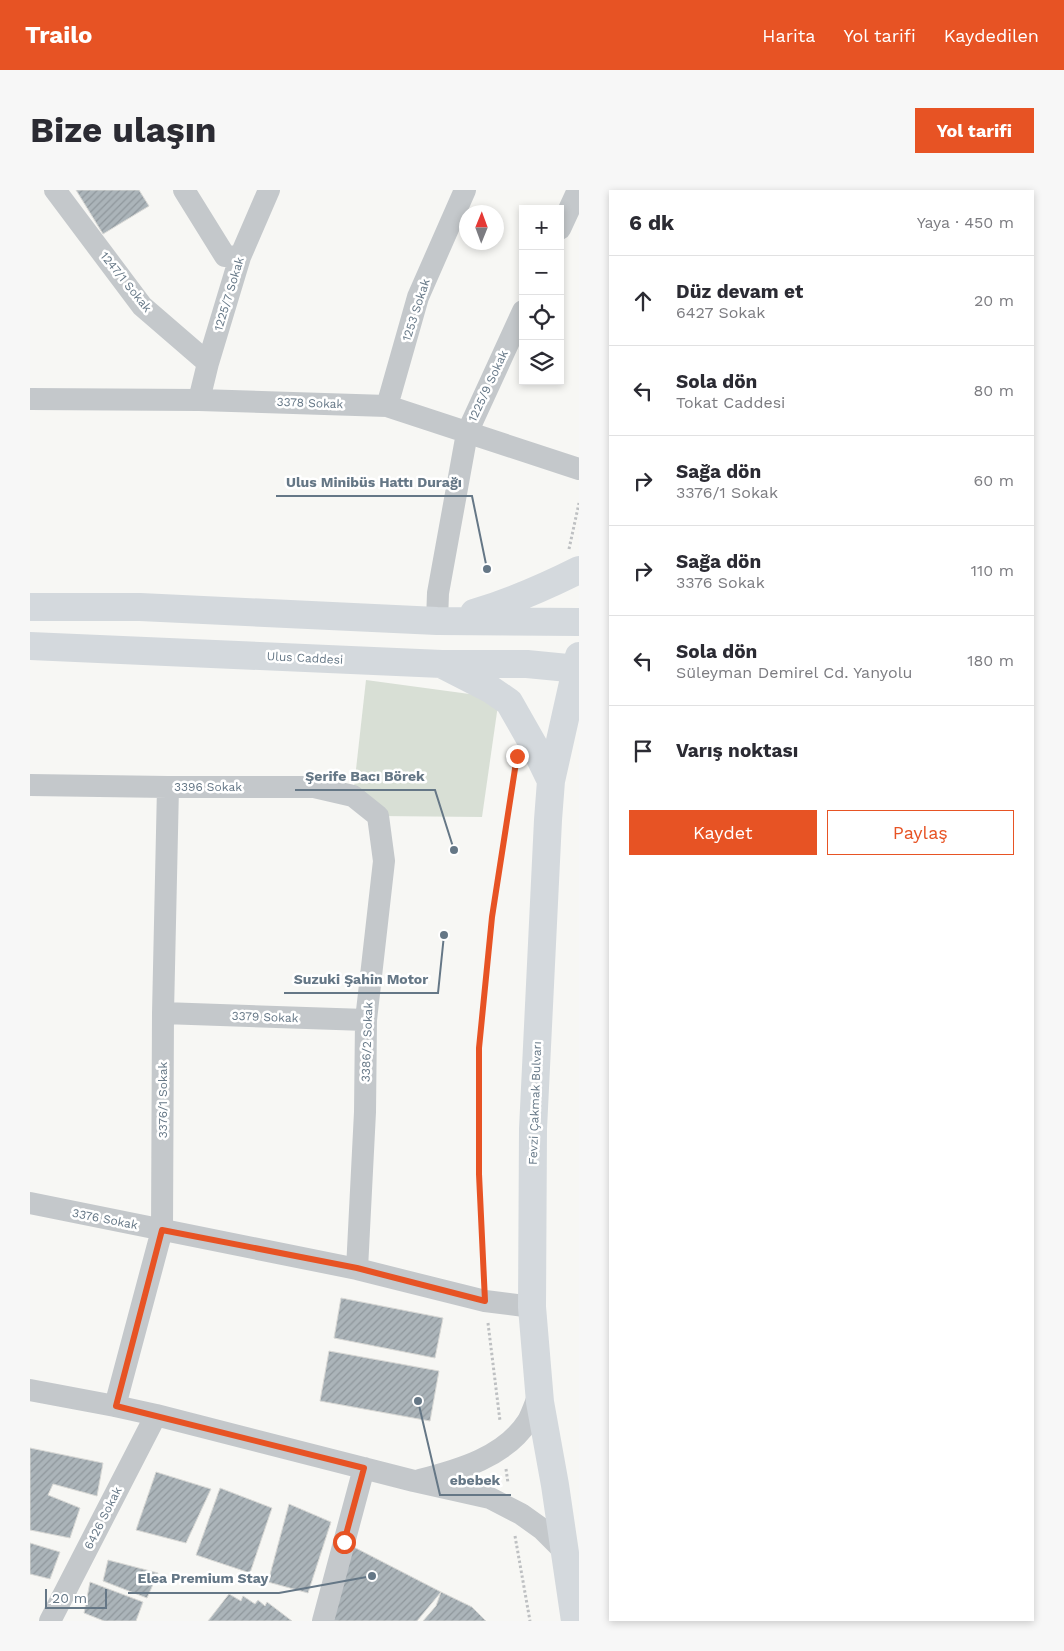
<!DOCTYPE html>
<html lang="tr">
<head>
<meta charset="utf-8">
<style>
	:root { --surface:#fff; --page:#f7f7f7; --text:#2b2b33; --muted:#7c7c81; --line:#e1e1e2; --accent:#e75324 }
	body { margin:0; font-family:"Work Sans",sans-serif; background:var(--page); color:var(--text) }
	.controls { position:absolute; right:15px; top:15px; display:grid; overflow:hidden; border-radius:0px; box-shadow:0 2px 8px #0003 }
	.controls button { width:45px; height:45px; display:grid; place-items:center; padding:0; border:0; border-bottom:1px solid var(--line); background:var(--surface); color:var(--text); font:25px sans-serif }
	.compass { position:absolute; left:429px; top:15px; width:45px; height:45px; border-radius:50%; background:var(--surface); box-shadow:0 2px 8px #0003; rotate:1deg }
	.scale { position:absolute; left:15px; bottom:12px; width:62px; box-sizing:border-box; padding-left:5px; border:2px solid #657786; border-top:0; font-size:14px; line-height:18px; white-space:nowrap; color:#657786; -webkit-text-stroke:4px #fff; paint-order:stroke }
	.stop { position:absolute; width:15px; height:15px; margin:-11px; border:4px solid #e75324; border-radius:50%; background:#fff }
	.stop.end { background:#e75324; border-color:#fff; box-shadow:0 1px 5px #0008 }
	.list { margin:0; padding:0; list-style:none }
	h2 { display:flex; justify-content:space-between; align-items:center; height:65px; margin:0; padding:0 20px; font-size:21px }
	h2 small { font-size:16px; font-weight:400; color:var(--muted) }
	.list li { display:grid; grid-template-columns:32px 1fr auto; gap:15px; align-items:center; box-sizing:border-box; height:90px; padding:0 20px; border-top:1px solid var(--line) }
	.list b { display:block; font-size:19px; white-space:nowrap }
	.list p { margin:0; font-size:16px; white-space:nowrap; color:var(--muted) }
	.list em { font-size:16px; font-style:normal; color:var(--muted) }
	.actions { display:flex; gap:10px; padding:15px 20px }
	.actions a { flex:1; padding:11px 0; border:1px solid var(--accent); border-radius:0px; text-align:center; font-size:18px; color:var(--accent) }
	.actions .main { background:var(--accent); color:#fff }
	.icon { flex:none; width:28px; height:28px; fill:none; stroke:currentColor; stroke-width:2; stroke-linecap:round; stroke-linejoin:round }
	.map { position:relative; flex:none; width:549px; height:1431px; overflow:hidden; border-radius:0px }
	header { display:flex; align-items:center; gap:30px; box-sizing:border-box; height:70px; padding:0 25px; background:var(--accent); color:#fff }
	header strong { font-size:24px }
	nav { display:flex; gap:28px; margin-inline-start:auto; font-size:18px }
	.intro { display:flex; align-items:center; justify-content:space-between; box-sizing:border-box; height:120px; padding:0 30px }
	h1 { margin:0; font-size:35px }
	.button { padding:12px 22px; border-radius:0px; background:var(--accent); color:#fff; font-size:18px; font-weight:700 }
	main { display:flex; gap:30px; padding:0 30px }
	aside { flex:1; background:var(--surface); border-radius:0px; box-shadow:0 2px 8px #0003 }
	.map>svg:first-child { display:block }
	.park { fill:#d8dfd5 }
	.building { fill:url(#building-hatch); stroke:#d9d9d6 }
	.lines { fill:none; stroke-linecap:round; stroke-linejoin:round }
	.path { stroke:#bec0c2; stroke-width:3; stroke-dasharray:2.5 2.5; stroke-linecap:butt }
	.minor { stroke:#c4c8cb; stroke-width:22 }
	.major { stroke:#d4d9dd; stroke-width:28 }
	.route { stroke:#e75324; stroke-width:6 }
	.labels { text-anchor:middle; stroke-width:5; stroke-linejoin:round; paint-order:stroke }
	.street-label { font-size:12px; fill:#657786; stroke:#fff }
	.leader { fill:none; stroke:#657786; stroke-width:2 }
	.callout-dot { fill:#657786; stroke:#fff; stroke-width:2 }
	.callout-label { font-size:14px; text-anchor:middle; font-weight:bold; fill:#657786; stroke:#fff; stroke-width:5; stroke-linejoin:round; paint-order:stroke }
</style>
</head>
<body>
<header>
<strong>Trailo</strong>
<nav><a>Harita</a><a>Yol tarifi</a><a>Kaydedilen</a></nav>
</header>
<div class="intro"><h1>Bize ulaşın</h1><a class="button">Yol tarifi</a></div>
<main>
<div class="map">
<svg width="549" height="1431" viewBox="0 0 549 1431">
	<defs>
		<pattern id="building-hatch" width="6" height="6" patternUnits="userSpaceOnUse" patternTransform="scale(1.25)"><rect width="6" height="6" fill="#abb4b9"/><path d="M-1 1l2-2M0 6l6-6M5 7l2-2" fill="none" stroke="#8f979c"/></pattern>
	</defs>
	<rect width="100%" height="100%" fill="#f7f7f4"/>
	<!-- park -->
	<path class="park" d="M336,490L469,508L452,627L348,626L323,606Z"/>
	<!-- building -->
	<path class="building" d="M46,0H109L119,16L73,44Z
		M311,1108L413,1128L405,1168L304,1148Z
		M299,1161L409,1181L400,1231L290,1211Z
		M0,1258L73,1273L67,1306L23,1294L18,1305L50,1318L40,1348L0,1340Z
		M126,1282L181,1299L156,1353L106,1340Z
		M190,1298L242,1318L220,1383L166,1365Z
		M259,1314L301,1332L278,1403L238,1392Z
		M314,1352L411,1402L387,1431H293Z
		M0,1353L30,1362L20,1389L0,1384Z
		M78,1370L128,1383L117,1408L73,1391Z
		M60,1392L113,1412L106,1431H74L54,1423Z
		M411,1402L442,1417L456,1431H393L406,1416Z
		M199,1404L211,1411L213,1406L225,1414L228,1410L235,1416L237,1412L262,1431H178Z"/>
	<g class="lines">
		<!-- path -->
		<path class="path" d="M539,359L549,313
			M453,1089L449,984V858L462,727L486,573
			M458,1133L470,1231
			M476,1279L478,1293
			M485,1346L500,1431"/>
		<!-- minor -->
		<path class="minor" d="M25,0L112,116L178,173
			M154,0L195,66L210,67
			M530,39L548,0
			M0,209L169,210L357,216L549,279
			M169,210L178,173L210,67L239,0
			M357,216L388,107L435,0
			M407,431L408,403L437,243L493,121
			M0,595L138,597H284L323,606L348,626L354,671L336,830L335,922L327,1079
			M133,823L336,830
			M0,1013L327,1079L455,1111L502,1117
			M0,1200L85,1216L126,1225L384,1291L460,1308L491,1324L512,1339L534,1361
			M85,1216L132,1040L133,823L138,597
			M390,1290C429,1280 475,1267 498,1231C503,1222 506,1211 510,1202
			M20,1431L126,1225
			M293,1431L334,1278"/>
		<!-- major -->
		<path class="major" d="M0,417H110L407,431L549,432
			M444,423C481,412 515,397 549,380
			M0,456L412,474H497L549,479
			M415,476L460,499L479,512L504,556L521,591
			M545,1431L525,1295L510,1212L502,1117L503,939L518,630L521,591L549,466"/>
	</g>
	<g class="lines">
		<!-- route -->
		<path class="route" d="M314,1352L334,1278L86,1216L132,1040L327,1078L455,1111L449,984V858L462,727L487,566"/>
	</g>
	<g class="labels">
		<!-- street labels -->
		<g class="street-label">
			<text transform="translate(96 92) rotate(51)" y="4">1247/1 Sokak</text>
			<text transform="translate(199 104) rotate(-73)" y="4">1225/7 Sokak</text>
			<text transform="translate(386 120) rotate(-72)" y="4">1253 Sokak</text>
			<text transform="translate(458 196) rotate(-65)" y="4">1225/9 Sokak</text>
			<text transform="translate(280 213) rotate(2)" y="4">3378 Sokak</text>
			<text transform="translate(275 468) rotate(3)" y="4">Ulus Caddesi</text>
			<text x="178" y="601">3396 Sokak</text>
			<text transform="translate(235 827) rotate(2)" y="4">3379 Sokak</text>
			<text transform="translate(337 852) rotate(-88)" y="4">3386/2 Sokak</text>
			<text transform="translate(133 910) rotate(-90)" y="4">3376/1 Sokak</text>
			<text transform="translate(505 913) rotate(-88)" y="4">Fevzi Çakmak Bulvarı</text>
			<text transform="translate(75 1029) rotate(11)" y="4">3376 Sokak</text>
			<text transform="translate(73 1328) rotate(-63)" y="4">6426 Sokak</text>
		</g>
	</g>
	<!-- callouts -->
	<path class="leader" d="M457 379L442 306H246M424 660L405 600H265M414 745L408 803H254M388 1211L410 1305H481M342 1386L249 1403H98"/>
	<g class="callout-dot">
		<circle cx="457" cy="379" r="5"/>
		<circle cx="424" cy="660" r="5"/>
		<circle cx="414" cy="745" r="5"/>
		<circle cx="388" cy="1211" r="5"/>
		<circle cx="342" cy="1386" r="5"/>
	</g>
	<g class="callout-label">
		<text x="344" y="297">Ulus Minibüs Hattı Durağı</text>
		<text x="335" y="591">Şerife Bacı Börek</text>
		<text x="331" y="794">Suzuki Şahin Motor</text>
		<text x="445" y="1295">ebebek</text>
		<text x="173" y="1393">Elea Premium Stay</text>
	</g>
</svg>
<div class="controls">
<button>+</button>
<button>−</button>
<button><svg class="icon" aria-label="locate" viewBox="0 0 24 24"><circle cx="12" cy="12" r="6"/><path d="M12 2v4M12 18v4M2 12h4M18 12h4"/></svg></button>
<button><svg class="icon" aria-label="layers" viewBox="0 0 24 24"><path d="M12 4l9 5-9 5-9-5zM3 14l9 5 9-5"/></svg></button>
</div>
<svg class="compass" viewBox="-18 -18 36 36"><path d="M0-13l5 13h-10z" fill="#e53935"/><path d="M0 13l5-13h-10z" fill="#7c7c81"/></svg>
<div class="scale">20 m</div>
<div class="stop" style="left:314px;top:1352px"></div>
<div class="stop end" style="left:487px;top:566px"></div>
</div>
<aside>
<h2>6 dk<small>Yaya · 450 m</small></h2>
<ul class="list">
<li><svg class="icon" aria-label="ahead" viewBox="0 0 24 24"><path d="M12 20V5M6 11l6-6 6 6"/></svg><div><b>Düz devam et</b><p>6427 Sokak</p></div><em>20 m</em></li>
<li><svg class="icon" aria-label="left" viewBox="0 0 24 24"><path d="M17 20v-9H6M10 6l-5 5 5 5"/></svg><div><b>Sola dön</b><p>Tokat Caddesi</p></div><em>80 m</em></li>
<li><svg class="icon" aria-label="right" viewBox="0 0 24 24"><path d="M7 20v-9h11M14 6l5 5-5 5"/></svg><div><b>Sağa dön</b><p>3376/1 Sokak</p></div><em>60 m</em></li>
<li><svg class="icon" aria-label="right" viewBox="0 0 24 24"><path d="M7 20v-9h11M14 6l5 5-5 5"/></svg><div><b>Sağa dön</b><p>3376 Sokak</p></div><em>110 m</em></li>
<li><svg class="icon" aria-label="left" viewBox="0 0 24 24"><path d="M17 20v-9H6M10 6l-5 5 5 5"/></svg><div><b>Sola dön</b><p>Süleyman Demirel Cd. Yanyolu</p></div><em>180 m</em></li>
<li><svg class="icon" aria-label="arrive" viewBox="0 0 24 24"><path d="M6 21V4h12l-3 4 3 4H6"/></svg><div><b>Varış noktası</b></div></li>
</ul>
<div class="actions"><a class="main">Kaydet</a><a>Paylaş</a></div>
</aside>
</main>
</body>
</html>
